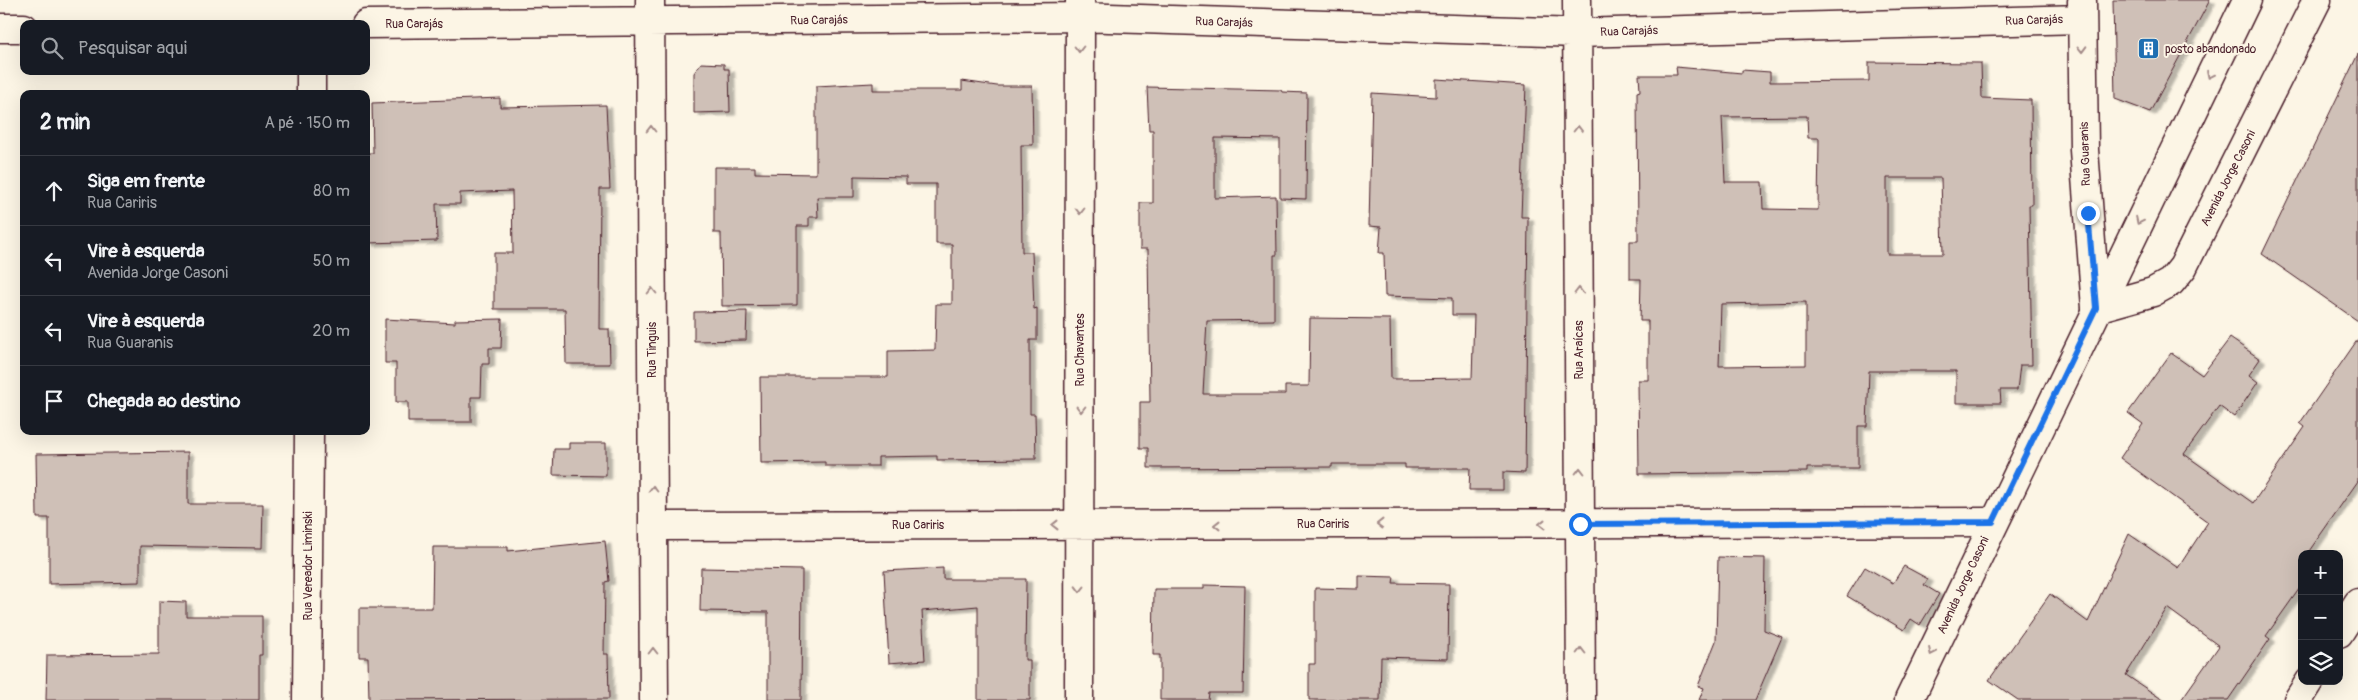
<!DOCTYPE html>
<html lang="pt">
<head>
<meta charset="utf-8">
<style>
	:root { --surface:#171b24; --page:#242831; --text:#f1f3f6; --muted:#9ea1a6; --line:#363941 }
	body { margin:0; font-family:Pangolin,sans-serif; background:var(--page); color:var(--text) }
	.controls { position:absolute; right:15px; bottom:15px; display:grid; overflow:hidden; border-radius:10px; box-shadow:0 5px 20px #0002 }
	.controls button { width:45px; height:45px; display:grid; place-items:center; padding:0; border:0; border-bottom:1px solid var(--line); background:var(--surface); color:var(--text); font:25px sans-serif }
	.stop { position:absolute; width:15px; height:15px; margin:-11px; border:4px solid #1a73e8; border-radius:50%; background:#fff }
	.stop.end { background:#1a73e8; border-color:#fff; box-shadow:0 1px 5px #0008 }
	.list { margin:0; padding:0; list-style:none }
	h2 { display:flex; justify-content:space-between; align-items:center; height:65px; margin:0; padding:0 20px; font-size:21px }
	h2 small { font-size:16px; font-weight:400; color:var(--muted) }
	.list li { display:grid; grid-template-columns:32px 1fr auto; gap:15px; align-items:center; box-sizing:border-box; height:70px; padding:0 20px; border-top:1px solid var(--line) }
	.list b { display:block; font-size:19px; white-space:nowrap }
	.list p { margin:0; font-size:16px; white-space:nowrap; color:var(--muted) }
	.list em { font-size:16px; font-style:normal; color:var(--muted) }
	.icon { flex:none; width:28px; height:28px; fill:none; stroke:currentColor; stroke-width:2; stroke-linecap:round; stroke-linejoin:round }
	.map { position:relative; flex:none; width:2358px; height:700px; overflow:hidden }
	.search { position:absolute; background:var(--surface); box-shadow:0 5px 20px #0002; left:20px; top:20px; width:350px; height:55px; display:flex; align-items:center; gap:12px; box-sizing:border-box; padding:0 18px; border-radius:10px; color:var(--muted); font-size:19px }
	.panel { position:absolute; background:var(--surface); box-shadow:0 5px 20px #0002; left:20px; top:90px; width:350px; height:345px; border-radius:10px }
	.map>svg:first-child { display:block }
	.building { fill:#cfc0b7; stroke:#4a1f2b; fill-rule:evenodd; filter:url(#shadow) }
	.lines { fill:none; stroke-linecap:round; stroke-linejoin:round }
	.street-casing { stroke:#4a1f2b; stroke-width:31 }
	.secondary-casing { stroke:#4a1f2b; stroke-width:31 }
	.street { stroke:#fcf5e5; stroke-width:28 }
	.secondary { stroke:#fcf5e5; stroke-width:28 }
	.oneway { stroke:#a38a88 }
	.route { stroke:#1a73e8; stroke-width:6 }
	.labels { text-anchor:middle; stroke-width:4; stroke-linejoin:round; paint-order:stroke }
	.street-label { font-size:12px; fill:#4a1f2b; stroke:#fcf5e5 }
	.poi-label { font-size:12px; fill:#4a1f2b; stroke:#fcf5e5; text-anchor:start }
</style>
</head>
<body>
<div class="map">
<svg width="2358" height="700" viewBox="0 0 2358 700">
	<defs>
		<filter id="shadow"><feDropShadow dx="5.5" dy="3" stdDeviation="1" flood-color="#0004"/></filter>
	</defs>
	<rect width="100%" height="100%" fill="#fcf5e5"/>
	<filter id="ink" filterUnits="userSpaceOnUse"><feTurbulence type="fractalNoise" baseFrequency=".02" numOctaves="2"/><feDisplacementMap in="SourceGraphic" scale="10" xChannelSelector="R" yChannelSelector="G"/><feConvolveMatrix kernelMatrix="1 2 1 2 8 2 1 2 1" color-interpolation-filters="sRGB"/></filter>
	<g filter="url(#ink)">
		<!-- building -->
		<path class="building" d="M2113,0H2210L2150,112L2115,99Z
			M2358,54V321L2262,254Z
			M1869,62L1981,63L1982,98L2031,100L2032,205H2029L2032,365H2020L2017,390H2000L2001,403H1956V371H1869L1867,426H1858V468H1807V472L1639,474L1638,380H1648V321H1640L1641,279H1630V241H1638L1637,92L1640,91L1639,75H1677L1676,67L1742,73V70L1770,72V82L1869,81ZM1807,116L1808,138H1819L1818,210L1763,209L1762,182H1725L1722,117ZM1887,178H1941L1943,254H1887ZM1806,302V365L1719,366L1721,304Z
			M701,63L724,64V69H729L730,112L694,113V73Z
			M1436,79L1526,85L1521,217H1528L1525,473L1503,472V490H1469L1470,468H1405V464H1332V467L1148,468V448H1140V402H1150L1148,249H1140V203H1153V130H1149L1147,87L1281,90L1282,92L1307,93L1306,199L1280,198V139L1215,138V198L1276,196L1277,255H1274V320L1207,321L1203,394H1285V386H1309L1310,318L1390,319L1391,379L1472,378L1474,315H1452V298L1385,296L1384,253H1379L1381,227L1369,226L1372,93L1436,97Z
			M962,81L997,86H1032L1033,145H1021L1022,252H1032L1034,309L1037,308V340H1030V414H1035L1036,459L937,460V456L878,457V466H825V462L761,463L760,377H888V351L935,350L936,304H952V244H936V184H906V177L854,176V197H817L818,217H809V226H797V305L722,306L721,233H714V167H755V173L816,174V86L873,83V90H962Z
			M500,98V107L606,105L610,189H600L599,329H609L610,364H566L565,309H494V253H513L512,191L460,193V204H436L437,241L368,243L366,153H373L372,103Z
			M747,311L746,340L694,341V312Z
			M385,319L455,323V320L502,319L501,348H489V364H482L481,397H471V422H408V402H396V363H385Z
			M2230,338L2260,359L2249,375L2258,382L2234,417L2219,406L2184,454L2253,503L2305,427L2300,423L2358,339V481L2307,554H2302V585L2266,636L2270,639L2228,700H2181L2219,646L2167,608L2126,675L2163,700H2018L1989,680L2050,594L2088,622L2129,534L2178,568L2208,522L2120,458L2143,424L2128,413L2171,353L2202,375Z
			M569,443H606V476L553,475L554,449H569Z
			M188,452V504H263L262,548L140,546V582L49,584V518H37L36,454Z
			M605,541L609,581L605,582L604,654H608L609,699L369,700L368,657H359V608H432L433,547H508V551Z
			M1718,557L1765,558L1764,630L1782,637L1755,700H1699L1704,688L1698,686L1716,641Z
			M1904,566L1928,579L1924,585L1939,594L1920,625L1911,619L1904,630L1847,596L1865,567L1893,583Z
			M701,568L802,570L801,700H768V612L700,611Z
			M943,568V579H1026L1025,660H1030V700H978V606L922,611L925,660L889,663L884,571Z
			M1359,576L1394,577L1393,583L1449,584L1448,659L1381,657L1380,700H1309V664H1315V588L1359,589Z
			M1204,585L1245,586L1243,693H1209L1208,700H1160V655H1153L1154,589H1204Z
			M159,601L186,602V616H262V655H259V700H46L47,655L159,654Z"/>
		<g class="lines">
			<defs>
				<path id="street" d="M650,0L654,700
					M1577,0L1581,700
					M2082,1L2084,150L2096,308L2153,292L2171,282L2183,267L2317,0
					M366,24L1079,17L1577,33L2082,19
					M0,28H24
					M311,94V71
					M653,526L1993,522
					M2339,633L2358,603
					M307,700L309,431
					M1079,700L1080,0
					M2298,700L2310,681"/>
				<path id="secondary" d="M1909,700L2247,0"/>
			</defs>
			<!-- street casing -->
			<use href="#street" class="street-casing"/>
			<!-- secondary casing -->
			<use href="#secondary" class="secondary-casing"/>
			<!-- street -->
			<use href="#street" class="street"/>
			<!-- secondary -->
			<use href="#secondary" class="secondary"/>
		</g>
		<!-- one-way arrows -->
		<defs><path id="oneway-chevron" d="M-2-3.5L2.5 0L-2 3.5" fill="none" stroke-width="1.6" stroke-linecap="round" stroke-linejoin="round" transform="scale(1.25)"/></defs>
		<g class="oneway">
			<use href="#oneway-chevron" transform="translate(1079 49) rotate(90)"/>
			<use href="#oneway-chevron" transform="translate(2082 49) rotate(89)"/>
			<use href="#oneway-chevron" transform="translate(2210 75) rotate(116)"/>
			<use href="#oneway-chevron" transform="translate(651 129) rotate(-90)"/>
			<use href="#oneway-chevron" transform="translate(1578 129) rotate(-90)"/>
			<use href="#oneway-chevron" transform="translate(1080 211) rotate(90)"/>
			<use href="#oneway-chevron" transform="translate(2139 221) rotate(116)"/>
			<use href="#oneway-chevron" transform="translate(652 291) rotate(-90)"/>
			<use href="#oneway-chevron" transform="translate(1579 291) rotate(-90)"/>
			<use href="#oneway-chevron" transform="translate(1081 409) rotate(90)"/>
			<use href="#oneway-chevron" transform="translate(1580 471) rotate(-90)"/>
			<use href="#oneway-chevron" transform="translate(653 489) rotate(-90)"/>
			<use href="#oneway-chevron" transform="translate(1380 524) rotate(180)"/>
			<use href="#oneway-chevron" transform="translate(1542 524) rotate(180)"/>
			<use href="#oneway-chevron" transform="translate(1055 525) rotate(180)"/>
			<use href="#oneway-chevron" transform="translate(1217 525) rotate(180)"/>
			<use href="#oneway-chevron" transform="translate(1080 589) rotate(91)"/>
			<use href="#oneway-chevron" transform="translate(653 651) rotate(-90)"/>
			<use href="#oneway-chevron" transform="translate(1581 651) rotate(-90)"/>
			<use href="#oneway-chevron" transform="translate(1932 652) rotate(115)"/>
		</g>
	</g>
	<g class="lines" filter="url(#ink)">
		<!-- route -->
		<path class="route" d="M1580,524L1993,522L2096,308L2088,213"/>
	</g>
	<!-- icons -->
	<defs>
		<symbol id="building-square" viewBox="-11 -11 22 22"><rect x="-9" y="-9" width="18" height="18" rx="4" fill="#1f6fb2" stroke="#fcf5e5"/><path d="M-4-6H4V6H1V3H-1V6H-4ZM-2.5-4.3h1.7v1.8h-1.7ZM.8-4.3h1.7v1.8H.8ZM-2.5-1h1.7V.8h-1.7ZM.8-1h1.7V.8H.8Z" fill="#fff"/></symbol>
	</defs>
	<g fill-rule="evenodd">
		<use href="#building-square" x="2136" y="36" width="25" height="25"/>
	</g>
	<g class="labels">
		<!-- street labels -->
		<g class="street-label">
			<text transform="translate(819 20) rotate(-1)" y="4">Rua Carajás</text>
			<text transform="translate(2034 20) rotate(-2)" y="4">Rua Carajás</text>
			<text transform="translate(1224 22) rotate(2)" y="4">Rua Carajás</text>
			<text x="414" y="28">Rua Carajás</text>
			<text transform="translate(1629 31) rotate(-2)" y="4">Rua Carajás</text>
			<text transform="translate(2085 154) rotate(-92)" y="4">Rua Guaranis</text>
			<text transform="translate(2228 178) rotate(-63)" y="4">Avenida Jorge Casoni</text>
			<text transform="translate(652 350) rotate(-90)" y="4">Rua Tinguis</text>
			<text transform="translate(1080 350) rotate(-90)" y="4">Rua Chavantes</text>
			<text transform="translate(1579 350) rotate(-90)" y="4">Rua Araícas</text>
			<text x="1323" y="528">Rua Cariris</text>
			<text x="918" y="529">Rua Cariris</text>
			<text transform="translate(308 566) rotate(-90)" y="4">Rua Vereador Liminski</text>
			<text transform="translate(1963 585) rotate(-65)" y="4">Avenida Jorge Casoni</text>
		</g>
		<!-- poi labels -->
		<g class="poi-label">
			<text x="2165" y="53">posto abandonado</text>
		</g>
	</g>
</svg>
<div class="controls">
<button>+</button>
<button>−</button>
<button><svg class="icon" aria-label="layers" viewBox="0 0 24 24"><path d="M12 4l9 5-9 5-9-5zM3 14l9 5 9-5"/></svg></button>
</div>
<div class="stop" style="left:1580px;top:524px"></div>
<div class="stop end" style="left:2088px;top:213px"></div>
<div class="search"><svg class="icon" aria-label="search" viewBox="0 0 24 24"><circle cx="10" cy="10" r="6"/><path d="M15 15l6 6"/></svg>Pesquisar aqui</div>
<section class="panel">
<h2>2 min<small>A pé · 150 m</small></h2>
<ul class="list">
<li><svg class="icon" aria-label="ahead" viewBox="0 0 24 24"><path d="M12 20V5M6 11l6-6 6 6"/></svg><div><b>Siga em frente</b><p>Rua Cariris</p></div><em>80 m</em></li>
<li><svg class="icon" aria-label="left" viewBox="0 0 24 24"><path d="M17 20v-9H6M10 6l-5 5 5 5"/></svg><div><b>Vire à esquerda</b><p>Avenida Jorge Casoni</p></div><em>50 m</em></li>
<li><svg class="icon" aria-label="left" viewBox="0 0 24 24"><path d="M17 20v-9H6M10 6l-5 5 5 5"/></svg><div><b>Vire à esquerda</b><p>Rua Guaranis</p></div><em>20 m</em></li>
<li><svg class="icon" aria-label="arrive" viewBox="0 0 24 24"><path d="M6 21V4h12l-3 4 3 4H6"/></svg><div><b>Chegada ao destino</b></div></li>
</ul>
</section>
</div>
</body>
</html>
